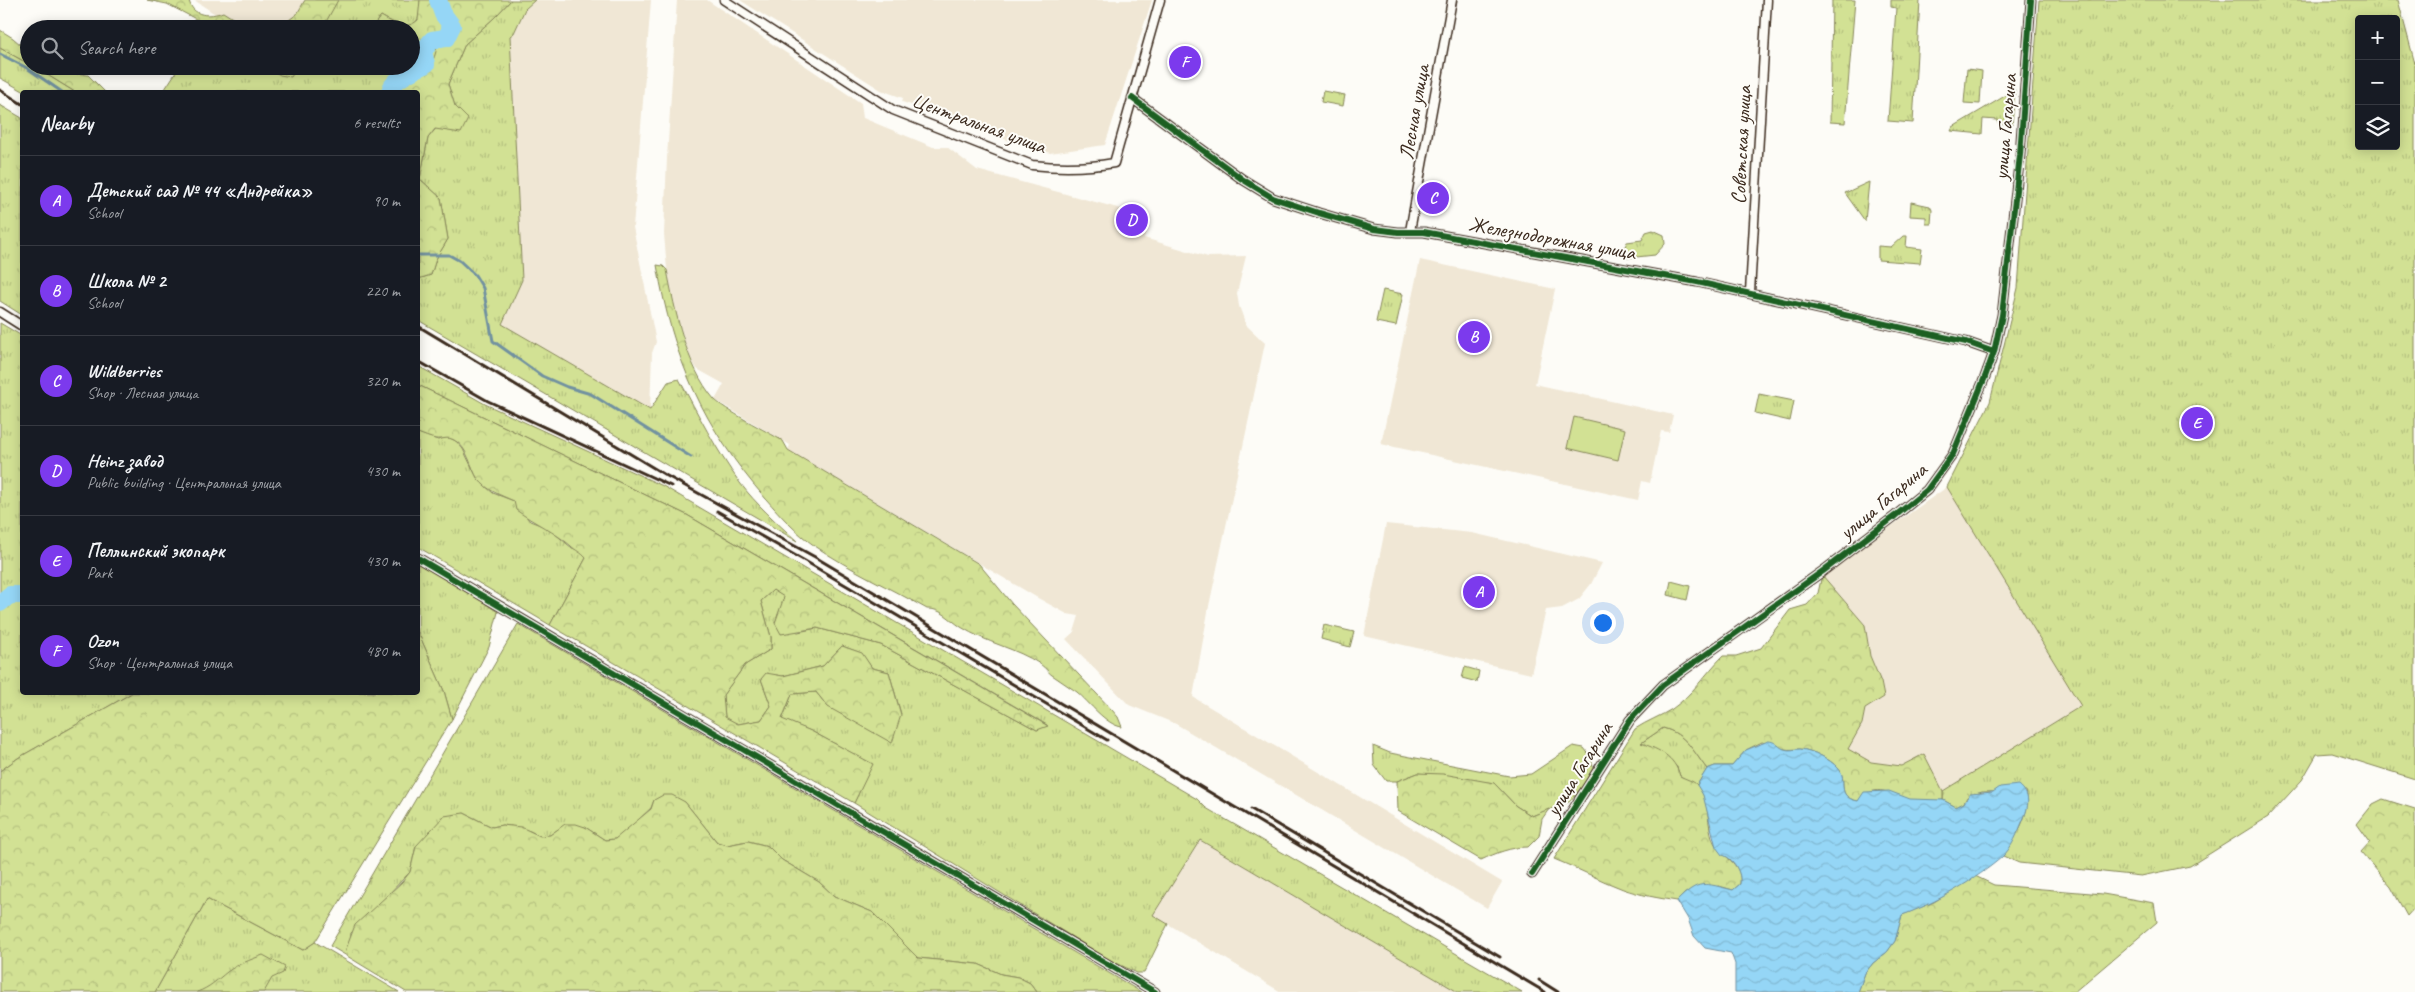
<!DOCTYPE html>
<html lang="en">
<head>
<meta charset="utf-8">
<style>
	:root { --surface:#171b24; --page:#242831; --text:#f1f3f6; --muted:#9ea1a6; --line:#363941; --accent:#7c3aed }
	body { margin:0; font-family:Caveat,sans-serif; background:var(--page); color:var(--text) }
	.controls { position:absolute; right:15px; top:15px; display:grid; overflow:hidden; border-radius:5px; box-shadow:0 2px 12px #0003 }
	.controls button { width:45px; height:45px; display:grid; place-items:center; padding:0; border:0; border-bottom:1px solid var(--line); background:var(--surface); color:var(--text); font:25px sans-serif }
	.you { position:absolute; left:1602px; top:622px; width:18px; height:18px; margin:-12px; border:4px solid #fff; border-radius:50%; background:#1a73e8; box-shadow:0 0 0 8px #1a73e833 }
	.badge { display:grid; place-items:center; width:32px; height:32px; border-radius:50%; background:var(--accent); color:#fff; font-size:16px; font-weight:700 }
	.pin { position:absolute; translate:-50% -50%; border:2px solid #fff; box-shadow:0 1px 5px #0006 }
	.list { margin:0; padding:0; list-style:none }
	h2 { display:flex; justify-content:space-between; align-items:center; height:65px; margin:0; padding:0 20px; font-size:21px }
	h2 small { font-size:16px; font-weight:400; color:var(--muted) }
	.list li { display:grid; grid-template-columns:32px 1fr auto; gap:15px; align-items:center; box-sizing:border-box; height:90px; padding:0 20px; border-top:1px solid var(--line) }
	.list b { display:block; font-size:19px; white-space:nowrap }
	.list p { margin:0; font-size:16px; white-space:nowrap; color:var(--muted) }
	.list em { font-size:16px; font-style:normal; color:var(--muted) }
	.icon { flex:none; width:28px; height:28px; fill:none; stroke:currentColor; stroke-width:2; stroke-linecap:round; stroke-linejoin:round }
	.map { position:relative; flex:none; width:2415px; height:992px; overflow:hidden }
	.search { position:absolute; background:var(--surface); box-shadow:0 2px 12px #0003; left:20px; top:20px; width:400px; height:55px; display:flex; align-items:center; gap:12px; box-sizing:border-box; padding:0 18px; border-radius:28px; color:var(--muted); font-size:19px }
	.panel { position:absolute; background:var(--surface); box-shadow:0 2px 12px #0003; left:20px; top:90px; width:400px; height:605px; border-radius:5px }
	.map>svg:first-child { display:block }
	.built { fill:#f0e7d5 }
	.grass { fill:url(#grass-tufts); stroke:#868659; fill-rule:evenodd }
	.forest { fill:url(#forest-crowns); stroke:#868659 }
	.pitch { fill:#d2e194; stroke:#868659 }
	.water { fill:url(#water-waves); stroke:#7191a0 }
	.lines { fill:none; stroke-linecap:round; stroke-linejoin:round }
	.stream { stroke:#7191a0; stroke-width:3 }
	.river { stroke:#95d6f6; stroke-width:18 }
	.street-casing { stroke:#3b2a1e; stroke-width:11 }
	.street { stroke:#fdfcf7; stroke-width:8 }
	.rail { stroke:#3b2a1e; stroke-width:3 }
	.cycleway-casing { stroke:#fdfcf7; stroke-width:9 }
	.cycleway { stroke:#1b5e20; stroke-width:6 }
	.labels { text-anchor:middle; stroke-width:4; stroke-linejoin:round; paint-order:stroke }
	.street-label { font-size:21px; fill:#3b2a1e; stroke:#fdfcf7 }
</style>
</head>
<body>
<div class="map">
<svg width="2415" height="992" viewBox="0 0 2415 992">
	<defs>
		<pattern id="grass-tufts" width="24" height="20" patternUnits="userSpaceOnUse" patternTransform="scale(1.25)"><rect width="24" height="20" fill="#d2e194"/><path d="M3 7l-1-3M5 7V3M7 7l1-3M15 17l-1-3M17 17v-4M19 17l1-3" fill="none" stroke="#b5c17f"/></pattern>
		<pattern id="forest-crowns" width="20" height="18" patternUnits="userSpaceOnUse" patternTransform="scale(1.25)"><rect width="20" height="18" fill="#d2e194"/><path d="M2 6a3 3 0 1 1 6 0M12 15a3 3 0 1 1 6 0" fill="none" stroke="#b5c17f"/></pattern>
		<pattern id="water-waves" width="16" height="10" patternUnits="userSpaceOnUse" patternTransform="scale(1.25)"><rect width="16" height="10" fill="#95d6f6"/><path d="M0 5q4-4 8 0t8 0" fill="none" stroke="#81b8d2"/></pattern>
	</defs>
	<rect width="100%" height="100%" fill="#fdfcf7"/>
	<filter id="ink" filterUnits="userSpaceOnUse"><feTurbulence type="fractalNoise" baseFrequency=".02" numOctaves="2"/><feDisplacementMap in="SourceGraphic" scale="10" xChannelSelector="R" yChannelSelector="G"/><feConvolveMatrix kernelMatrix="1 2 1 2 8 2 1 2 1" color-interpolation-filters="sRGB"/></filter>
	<g filter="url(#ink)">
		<!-- built -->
		<path class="built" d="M194,0H315L300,29H238Z
			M535,0H651L633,227L656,342L652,353L650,410L502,324L522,280L510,35L514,33L525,9Z
			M677,0H707L861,103L863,118L933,147H947L977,170L1151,217L1144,238L1208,257L1246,256L1237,293L1239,306L1246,325L1265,343L1209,606L1193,697L1500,881L1502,882L1487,908L1176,724L1129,705L1066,639L1074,632L1079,616L1067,614L1036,597L788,450L790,445L715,400L724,384L697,369L690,358L677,318L667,270L664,234L667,158Z
			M740,0H1152L1105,145L1050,153L978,131L957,120L902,102L903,98L881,90Z
			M1420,260L1555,289L1535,384L1673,415L1669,432L1661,431L1650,483L1642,481L1638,500L1381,444Z
			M1947,487L2082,706L1943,791L1924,755L1901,766L1871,762L1847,749L1862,724L1865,709L1884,697L1881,682L1870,656L1865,625L1822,575Z
			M1386,524L1472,533L1602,563L1591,584L1579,599L1562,608L1546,610L1531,674L1364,636Z
			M1200,840L1458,992H1281L1153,915Z"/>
		<!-- grass -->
		<path class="grass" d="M315,0H420C423,33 402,29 381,16L373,26L375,29H301Z
			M511,0H535L525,9L514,33L510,36L522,280L502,324L650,410L668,382L679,379C698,414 716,450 740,483C756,504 777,523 797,541L418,320V279L431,275L436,259L448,239L441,198L420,179L428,138L455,106L448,84L465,44L495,17Z
			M1832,0H1855L1845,123L1830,122Z
			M1891,0H1920L1913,123L1888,121L1896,8L1891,7Z
			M2039,0H2398L2415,64V779L2332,753L2317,754L2302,780L2268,817L2190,866L2141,876L2019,863L2003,856C2015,837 2032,814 2026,791L1982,792L1967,797L1964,803L1956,807L1943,800V791L2081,706L1947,487L1990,402L2018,288ZM2359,19H2396V146H2359Z
			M439,39C434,75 419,75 394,92H163L180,66H411V59Z
			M0,48L29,64V66H33L75,92H25L0,78Z
			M1967,69L1982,71L1980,104L1964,103Z
			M2015,90L2012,125L1998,124V120L1983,119L1982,134L1951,131L1953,127Z
			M1323,91L1345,95L1343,106L1321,102Z
			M0,105L22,118V315L0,301Z
			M1869,182L1865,221L1845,193Z
			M1911,202L1930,206L1932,210L1931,224H1926V217L1910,216Z
			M1653,230L1664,235L1665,244L1655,255L1627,258L1622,253L1627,242L1642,240L1646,232Z
			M1903,236H1907L1906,247L1922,249L1920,263L1878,260V246L1891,247Z
			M1383,290L1403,294L1396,326L1376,322Z
			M0,323L22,336V692L132,693L18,758L0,771Z
			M418,366L485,404L663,486L1197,799L1206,808L1522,992H1458L1200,840L1153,915L1168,924L1144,973H1137L1108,959L854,803L872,764L811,731L782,720L792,694L816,692L828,707L901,714L889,672L872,668L861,653L842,646L823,666L783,676L766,674L761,679L771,706L761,720L738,724L725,718L723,695L745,665L771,649V637L761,601L773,590L785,597L775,623L798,632L817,628L881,645L1037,730L1047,725L687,515L418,385Z
			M1759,394L1794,401L1790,421L1755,413Z
			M418,433L438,440L447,437L456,441L463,449L477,478L484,485L493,493L514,501L530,521L548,528L572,548L581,551L586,558L550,625L418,547Z
			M418,559L498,612L489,647L452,719L444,691L418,632Z
			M1671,581L1690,586L1687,600L1668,595Z
			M518,624L1141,992H1037L1030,983L1018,977L1001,974L978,964L918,958L872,912L834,896L819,882L782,860L768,846L748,841L727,845L717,842L685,802L654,800L651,808L622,835L615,839L605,840L585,827L557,830L550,835L540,836L530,831L511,826L502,825L492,827L464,813L416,846L410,872L351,933L350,942L346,949L347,956L330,946Z
			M1324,625L1354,632L1350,647L1321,639Z
			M1465,667L1479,671L1477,682L1462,678Z
			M1663,728C1686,734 1693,751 1707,769L1697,785L1680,776L1677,767L1641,743Z
			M1373,746L1390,753L1509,776L1531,774L1573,746L1584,748L1591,757L1593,768L1582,787L1569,802L1532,816L1516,806L1494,783L1418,773L1397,781H1386L1374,765Z
			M207,899L303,950L315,942L399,992H155Z"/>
		<!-- forest -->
		<path class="forest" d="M147,0H189C192,17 210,17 223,12L250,29H215L167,4Z
			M305,0H338L322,29H277L297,14Z
			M420,0H511L495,17L465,44L448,84L455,106L468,119L461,133L435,129L428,138L420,179L441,198L448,239L436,259L431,275L418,279V92H394C418,75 434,75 438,40L411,59V29H375L373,26L381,16C393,23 406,31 418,20Z
			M0,30L13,38L29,52V64L0,48Z
			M33,66H59L68,72L88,75L105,92H75Z
			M265,66H298L291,77L280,75Z
			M657,265L663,266L667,270C675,311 686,366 714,399C723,409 768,432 783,441L788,450L979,564L1012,604L1112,710L1118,717L1122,727C1106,725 1089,702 1077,692C1070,687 1062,682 1055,677C1049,674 1046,668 1040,664C1016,648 986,643 961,627C950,620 941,608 927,609C890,588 850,570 815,546C796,533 781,516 766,499C703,427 673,359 657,265Z
			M418,385L687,515L1048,726L1037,730L881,645L817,628L781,634L775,623L784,597L773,590L761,601L771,637V649L745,665L723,695L725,717L738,724L761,720L771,706L761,679L766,673L783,676L823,666L842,646L862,653L872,668L889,672L901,715L892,743L828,707L816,692L792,694L782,719L811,731L873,764L854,803L550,625L586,558C581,552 576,551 571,546C555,532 534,523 516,510L514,501C500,495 488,491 478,479C470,467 468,447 454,440C447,436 443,440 436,439C430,438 423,435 418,433Z
			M1822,575L1865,625L1870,656L1881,682L1884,697L1865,709L1862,724L1848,749L1871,762L1901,766L1924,754L1943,791V800C1932,801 1921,802 1911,800C1890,795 1877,781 1858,801C1834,797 1849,780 1838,768C1830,759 1812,750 1800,749C1795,749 1790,750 1784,749C1777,747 1769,744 1762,742L1746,750L1732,766H1715L1707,769C1693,751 1686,734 1663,728L1641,743C1660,750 1674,756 1680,776C1685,779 1694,781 1697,785C1712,801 1705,832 1717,847C1725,858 1743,865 1740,884L1733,890L1719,886L1685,893L1677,901C1658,898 1640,895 1623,889C1599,880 1577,868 1554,859L1635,729C1647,721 1661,716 1672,709C1692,695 1706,673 1723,656H1736L1761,648L1790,610L1807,605L1818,593Z
			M418,632L444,691L452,719L315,942L303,950L207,899L155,992H0V771L18,758L132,693L418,692Z
			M1418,773L1443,774L1494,783L1516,806L1532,816L1549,809L1542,819L1539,836L1528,847C1511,847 1496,853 1481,860L1398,811L1397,781Z
			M663,795H672L685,802L717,842L727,845L748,841L768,846L782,860L819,882L834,896L872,912L918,958L978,964L1001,974L1018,977L1030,983L1037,992H406L347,956L346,949L355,925L402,882L410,872L416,846L444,816L464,813L492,827L502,825L521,827L540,836L550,835L565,824H576L585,827L605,840L615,839L651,809L654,800Z
			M2383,799L2415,809V907L2407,916L2391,887L2361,852L2370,842L2357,824L2373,804Z
			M1975,876L1994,885L2103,894L2154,903L2157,922L2074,992H1858L1865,973L1873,963L1887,952L1895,941L1902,915L1934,902Z
			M263,955L285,967L283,973L272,978L264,992H197C209,988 217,980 227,972C238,964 250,960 263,955Z"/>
		<!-- pitch -->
		<path class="pitch" d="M1574,417L1625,429L1618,460L1567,448Z"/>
		<!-- water -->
		<path class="water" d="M1768,741C1776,741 1777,746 1784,749C1789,751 1795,749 1800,749C1812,750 1830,759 1838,768C1849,779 1834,797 1858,801L1864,792L1889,791L1910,799L1943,800L1956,807L1964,803L1970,794L1993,792L2000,787L2019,785C2031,795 2029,806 2023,820C2018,832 2012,848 2002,857C1978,878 1933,905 1902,915L1895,941L1887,952L1873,963L1865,973L1858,992H1735V964L1731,953L1705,948L1694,936L1688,919L1677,901C1699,879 1704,883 1733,890L1740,884C1742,873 1733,857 1722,855L1716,847L1703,795L1697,785L1707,769L1715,766H1732L1746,750Z"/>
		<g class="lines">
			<!-- stream -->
			<path class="stream" d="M0,54L27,68L62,92
				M418,255H449L460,261L475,275L483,288L493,341L542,376L567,387L591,394L691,457"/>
			<!-- river -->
			<path class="river" d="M390,92C392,78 415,71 426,64L423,51L432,40L446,38L452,26L443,14L438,0
				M0,603L10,595H22"/>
			<defs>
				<path id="street" d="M724,0L893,110L1032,165C1060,168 1086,168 1114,163L1160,0
					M1132,98L1242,179L1273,198L1319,213L1374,229L1398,232H1424L1697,282L1966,342L1994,352
					M1410,231L1452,0
					M1750,292L1767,0
					M0,312L22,326
					M418,558L1155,992
					M1532,874L1630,720L1663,685L1823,571L1895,516L1927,490L1953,454L1985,377L1994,352L2002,315L2020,155L2031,0"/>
			</defs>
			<!-- street casing -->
			<use href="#street" class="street-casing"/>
			<!-- street -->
			<use href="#street" class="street"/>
			<!-- rail -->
			<path class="rail" d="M0,90L22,104
				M418,326L667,476L815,557L1545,992
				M418,361L488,401L671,486
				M717,511L805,561L1107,740
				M1251,809L1500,957
				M1539,980L1558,992"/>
			<defs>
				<path id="cycleway" d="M1132,98L1242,179L1273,198L1319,213L1374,229L1398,232H1424L1697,282L1966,342L1994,352
					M418,558L1155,992
					M1532,874L1630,720L1663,685L1823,571L1895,516L1927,490L1953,454L1985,377L1994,352L2002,315L2020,155L2031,0"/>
			</defs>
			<!-- cycleway casing -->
			<use href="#cycleway" class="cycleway-casing"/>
			<!-- cycleway -->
			<use href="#cycleway" class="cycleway"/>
		</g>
	</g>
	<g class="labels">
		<!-- street labels -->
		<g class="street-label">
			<text transform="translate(1414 112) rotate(-80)" y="7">Лесная улица</text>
			<text transform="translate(979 123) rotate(20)" y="7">Центральная улица</text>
			<text transform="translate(2005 127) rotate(-85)" y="7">улица Гагарина</text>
			<text transform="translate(1741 145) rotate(-87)" y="7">Советская улица</text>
			<text transform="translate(1552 238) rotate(10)" y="7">Железнодорожная улица</text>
			<text transform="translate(1883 501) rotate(-40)" y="7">улица Гагарина</text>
			<text transform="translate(1579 769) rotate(-58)" y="7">улица Гагарина</text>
		</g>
	</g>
</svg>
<div class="controls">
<button>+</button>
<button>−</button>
<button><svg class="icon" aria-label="layers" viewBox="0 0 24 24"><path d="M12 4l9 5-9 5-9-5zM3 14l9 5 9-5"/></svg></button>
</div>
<div class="you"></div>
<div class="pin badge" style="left:1479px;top:592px">A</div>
<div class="pin badge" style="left:1474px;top:337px">B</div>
<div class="pin badge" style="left:1433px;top:198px">C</div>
<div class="pin badge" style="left:1132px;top:220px">D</div>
<div class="pin badge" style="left:2197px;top:423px">E</div>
<div class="pin badge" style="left:1185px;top:62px">F</div>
<div class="search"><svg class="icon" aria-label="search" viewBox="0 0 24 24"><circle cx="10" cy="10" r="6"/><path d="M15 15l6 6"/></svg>Search here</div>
<section class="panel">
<h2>Nearby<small>6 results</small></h2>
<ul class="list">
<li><span class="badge">A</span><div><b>Детский сад № 44 «Андрейка»</b><p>School</p></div><em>90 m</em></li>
<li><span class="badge">B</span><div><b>Школа № 2</b><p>School</p></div><em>220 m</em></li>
<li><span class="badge">C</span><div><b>Wildberries</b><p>Shop · Лесная улица</p></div><em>320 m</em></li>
<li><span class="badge">D</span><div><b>Heinz завод</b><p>Public building · Центральная улица</p></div><em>430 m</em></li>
<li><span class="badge">E</span><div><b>Пеллинский экопарк</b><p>Park</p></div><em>430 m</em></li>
<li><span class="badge">F</span><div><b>Ozon</b><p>Shop · Центральная улица</p></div><em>480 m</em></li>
</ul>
</section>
</div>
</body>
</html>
